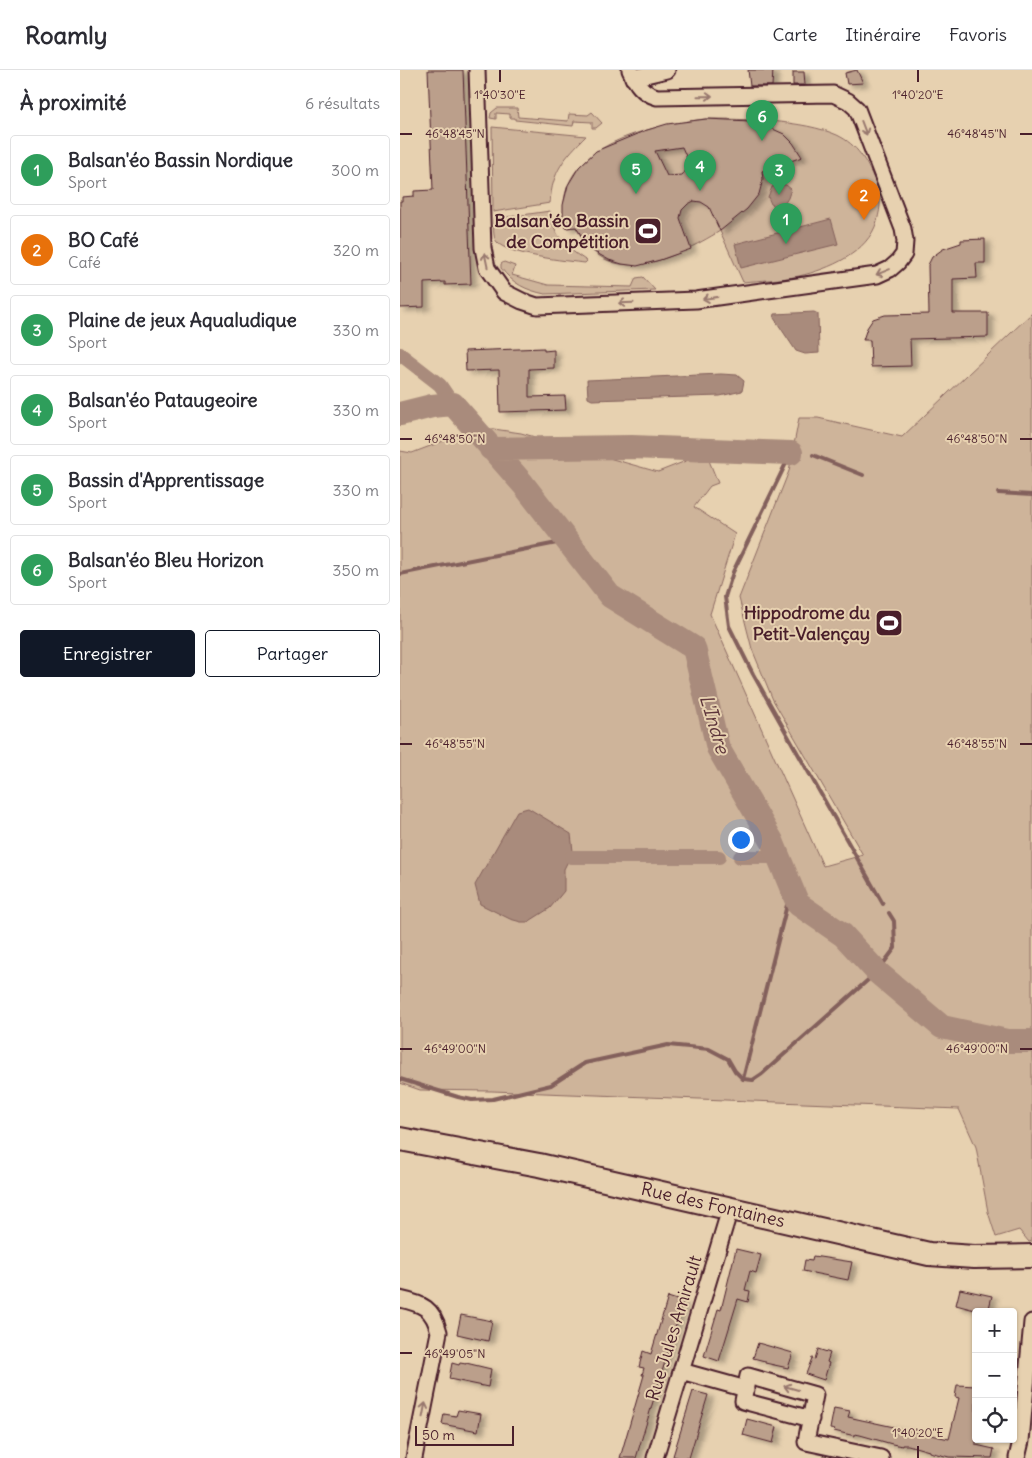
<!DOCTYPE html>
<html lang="fr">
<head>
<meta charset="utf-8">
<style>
	:root { --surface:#fff; --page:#f7f7f7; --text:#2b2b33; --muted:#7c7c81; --line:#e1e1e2; --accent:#111827 }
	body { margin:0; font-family:Delius,sans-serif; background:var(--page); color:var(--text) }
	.controls { position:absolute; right:15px; bottom:15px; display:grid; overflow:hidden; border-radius:5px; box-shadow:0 1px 4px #0004 }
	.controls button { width:45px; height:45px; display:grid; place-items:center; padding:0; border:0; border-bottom:1px solid var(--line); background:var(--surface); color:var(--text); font:25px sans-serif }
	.scale { position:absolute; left:15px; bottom:12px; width:99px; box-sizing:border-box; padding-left:5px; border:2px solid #4a1f2b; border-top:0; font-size:14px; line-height:18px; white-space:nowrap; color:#4a1f2b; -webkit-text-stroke:4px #e7d1b0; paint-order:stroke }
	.you { position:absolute; left:340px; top:769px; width:18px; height:18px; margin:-12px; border:4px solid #fff; border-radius:50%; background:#1a73e8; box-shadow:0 0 0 8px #1a73e833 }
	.badge { display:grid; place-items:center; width:32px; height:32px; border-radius:50%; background:var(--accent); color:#fff; font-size:16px; font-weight:700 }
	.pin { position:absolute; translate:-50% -41px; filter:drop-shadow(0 1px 2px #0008) }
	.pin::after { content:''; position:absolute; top:26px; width:18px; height:15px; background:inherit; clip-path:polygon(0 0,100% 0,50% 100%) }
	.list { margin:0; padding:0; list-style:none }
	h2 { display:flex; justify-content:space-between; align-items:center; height:65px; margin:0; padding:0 20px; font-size:21px }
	h2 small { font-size:16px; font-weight:400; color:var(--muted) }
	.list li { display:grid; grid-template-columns:32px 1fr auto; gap:15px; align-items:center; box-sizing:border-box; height:70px; margin:0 10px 10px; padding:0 10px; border:1px solid var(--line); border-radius:5px }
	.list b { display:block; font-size:19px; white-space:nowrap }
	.list p { margin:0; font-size:16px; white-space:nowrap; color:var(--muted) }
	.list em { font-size:16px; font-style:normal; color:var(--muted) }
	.actions { display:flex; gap:10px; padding:15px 20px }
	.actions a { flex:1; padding:11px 0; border:1px solid var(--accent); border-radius:5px; text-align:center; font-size:18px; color:var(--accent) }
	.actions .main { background:var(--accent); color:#fff }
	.icon { flex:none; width:28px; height:28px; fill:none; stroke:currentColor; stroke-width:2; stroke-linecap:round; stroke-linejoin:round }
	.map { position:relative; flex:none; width:632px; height:1388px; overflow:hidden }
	header { display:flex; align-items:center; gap:30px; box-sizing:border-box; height:70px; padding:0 25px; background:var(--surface); border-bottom:1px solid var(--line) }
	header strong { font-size:24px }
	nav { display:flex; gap:28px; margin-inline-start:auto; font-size:18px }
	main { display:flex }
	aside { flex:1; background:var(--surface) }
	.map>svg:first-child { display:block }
	.green { fill:#ceb49a; stroke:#8c6a62 }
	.water { fill:#a98b7b; stroke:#83605b }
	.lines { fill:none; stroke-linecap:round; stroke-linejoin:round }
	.stream { stroke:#83605b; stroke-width:4 }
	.canal { stroke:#a98b7b; stroke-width:14 }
	.river { stroke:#a98b7b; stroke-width:24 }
	.building { fill:#bb9f8b; stroke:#4a1f2b; fill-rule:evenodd; filter:url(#shadow) }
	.street-casing { stroke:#4a1f2b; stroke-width:19 }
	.secondary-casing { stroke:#4a1f2b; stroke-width:26 }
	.street { stroke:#e7d1b0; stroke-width:15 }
	.secondary { stroke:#e7d1b0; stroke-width:22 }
	.oneway { stroke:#98786e }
	.ticks { fill:none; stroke:#4a1f2b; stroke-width:2 }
	.labels { text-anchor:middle; stroke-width:4; stroke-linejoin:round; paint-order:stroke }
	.poi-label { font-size:18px; font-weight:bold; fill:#4a1f2b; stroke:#e7d1b0; text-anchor:end }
	.street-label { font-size:18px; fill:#4a1f2b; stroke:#e7d1b0 }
	.water-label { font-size:19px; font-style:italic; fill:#5d353b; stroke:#e7d1b0 }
	.ticks-label { font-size:12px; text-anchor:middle; fill:#4a1f2b; stroke:#e7d1b0; stroke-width:4; stroke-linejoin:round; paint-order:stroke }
</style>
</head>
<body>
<header>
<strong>Roamly</strong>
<nav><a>Carte</a><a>Itinéraire</a><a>Favoris</a></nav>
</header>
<main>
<aside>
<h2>À proximité<small>6 résultats</small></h2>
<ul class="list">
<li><span class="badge" style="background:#2e9e5b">1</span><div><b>Balsan'éo Bassin Nordique</b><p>Sport</p></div><em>300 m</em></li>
<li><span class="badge" style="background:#e8710a">2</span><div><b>BO Café</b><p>Café</p></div><em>320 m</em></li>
<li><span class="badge" style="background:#2e9e5b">3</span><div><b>Plaine de jeux Aqualudique</b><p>Sport</p></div><em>330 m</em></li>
<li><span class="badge" style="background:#2e9e5b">4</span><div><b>Balsan'éo Pataugeoire</b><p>Sport</p></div><em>330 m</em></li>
<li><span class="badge" style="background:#2e9e5b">5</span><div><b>Bassin d'Apprentissage</b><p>Sport</p></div><em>330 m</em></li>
<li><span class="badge" style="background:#2e9e5b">6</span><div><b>Balsan'éo Bleu Horizon</b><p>Sport</p></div><em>350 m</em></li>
</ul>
<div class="actions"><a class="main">Enregistrer</a><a>Partager</a></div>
</aside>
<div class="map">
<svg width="632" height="1388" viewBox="0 0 632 1388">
	<defs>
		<filter id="shadow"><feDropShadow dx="5.5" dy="3" stdDeviation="2.5" flood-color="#0004"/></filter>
	</defs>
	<rect width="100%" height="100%" fill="#e7d1b0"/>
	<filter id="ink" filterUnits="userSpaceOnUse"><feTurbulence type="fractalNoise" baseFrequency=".02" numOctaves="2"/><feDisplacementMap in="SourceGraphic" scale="10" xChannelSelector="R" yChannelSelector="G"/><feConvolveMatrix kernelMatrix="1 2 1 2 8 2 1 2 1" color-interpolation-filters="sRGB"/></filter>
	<g filter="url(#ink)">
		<!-- green -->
		<path class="green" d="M97,38H117L118,47L168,51L169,44L188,45L192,42L202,53L196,58H192V52L174,51L173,56L115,50V48H110V44L96,43V49L90,48L91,43Z
			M305,49C344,49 403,50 437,65C458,75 466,91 475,111C482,125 481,137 477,151C468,183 429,199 399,206C381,210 361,210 343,212L320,161C275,188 207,223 176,157L166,158C147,77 247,56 305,49Z
			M92,57L186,66C165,87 152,101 150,133L93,142Z
			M150,141C154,167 166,178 187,191L185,193C167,191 107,185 97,172C92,166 94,156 94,149Z
			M104,192L115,196L112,205L148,215L232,217L236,208L243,207L255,220L145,224C126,220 113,214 101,198V194Z
			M632,243V1171L629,1172L619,1160L596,1167L588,1142L576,1077L559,1039L92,1021L20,1020L0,1013V381L12,383L80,357L121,363L258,402L306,383L318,413L310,416L294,437L335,464L310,544L423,796L463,785L373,630L352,579L339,528L389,401L399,348H418L502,367Z"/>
		<!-- water -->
		<path class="water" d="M378,114L386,115L391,119L388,128L381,139L371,134L368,127L372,117Z
			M431,149L438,174L341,198L335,174Z
			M414,242L418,244L419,283L405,284L396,281L374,248L375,244Z
			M321,304L337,305L344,311L342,321L320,326L192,330L188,328L187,310Z
			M128,738L171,764L173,781L164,799V821L150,838L128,852H121L110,849L80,834L75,815L117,741Z"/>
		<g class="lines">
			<!-- stream -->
			<path class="stream" d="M391,383L333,502L325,527L329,556L353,604L483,834
				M413,385L463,405
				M598,423L632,425
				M0,504L167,471
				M0,1009L58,1027L72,1030L93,1029L151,1015L185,993L268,975L309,979L328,989L335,1001L343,1009L353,1010L362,1004L477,902L495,878L494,851L489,843
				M343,1009L391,819"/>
			<!-- canal -->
			<path class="canal" d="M0,284L40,315L53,334
				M171,787H319
				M340,787H378"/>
			<!-- river -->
			<path class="river" d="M0,344L32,336L53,334L123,414L210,526L294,578L318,678L372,771L398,834L443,865L477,902L542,957L607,971H632
				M91,379L232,377L391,383"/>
		</g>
		<!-- building -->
		<path class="building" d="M28,0H63L71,214L45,215V212L24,213V237L0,238V131H2V127L14,126V121L33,120Z
			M348,0H373L372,16H350Z
			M457,0L463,13L447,14L445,3Z
			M393,2H404L405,15H393Z
			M306,49L351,51L364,55L384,64L393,73L402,87L362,101L363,109L359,124L347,139L320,161L309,137L301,132L294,131L288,134L282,140L280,148L291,179L260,190L237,196L222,194L209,190L193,181L184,170L176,157L166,158L163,146V135L168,115L179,97L196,81L244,61L267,54ZM282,77L288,91V98L282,105L267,106L255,81Z
			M585,169V193H576L577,208L553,209V243H588V267L510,269L511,296L471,297L470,270H463L467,258L473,249L485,245L529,244L528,195L532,187L543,179L561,173V170Z
			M144,278V281L154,280V298L129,299V327L165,326L166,340L100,342L99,300L66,301L65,281Z
			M336,1179L361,1185L356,1203L350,1201L345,1220L350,1221L348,1232L338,1229L319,1291L304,1286L318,1239L321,1240Z
			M413,1186L452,1192L448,1210L403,1201L405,1190L412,1191Z
			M560,1219L592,1226L588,1242H582L556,1235Z
			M268,1227L283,1232L236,1388H220L244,1305H242L244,1298L239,1297L243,1281L251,1284Z
			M61,1245L92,1251L88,1271L57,1264Z
			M358,1273L393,1283L388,1298L365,1293V1291L353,1288Z
			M418,1279L430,1283L427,1292L429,1293L424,1310L406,1304L412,1288L415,1289Z
			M52,1293L59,1295L60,1293L66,1294V1293L91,1299L88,1317L49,1309Z
			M557,1315L576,1316V1375L594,1379L592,1388L549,1387L529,1382V1381L508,1375H502V1376L492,1374L460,1365L455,1364V1366L434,1361L435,1360L430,1359L434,1338L450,1341L448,1347L549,1369L559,1328L555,1327Z
			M293,1321L308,1325L289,1388H280L273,1386Z
			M58,1340L81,1344L78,1361L42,1354L44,1344L56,1346Z
			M347,1349L377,1357L373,1373L343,1365Z"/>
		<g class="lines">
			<defs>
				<path id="street" d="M77,0L83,178L87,198L104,222L122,231L137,236L296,230L477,205L490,199L498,192L504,184L505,171L503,159L457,39L448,31L433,24L257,27C242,23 236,13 230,0
					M233,8L267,0
					M0,1229C23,1234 33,1238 39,1262L14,1388
					M281,1301L346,1319
					M411,1349L343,1331L348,1306L415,1325L406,1372L481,1388
					M255,1388L330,1139
					M617,1388L621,1371L632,1252"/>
				<path id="secondary" d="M0,1069L139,1095L529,1184L574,1187L632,1186"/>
			</defs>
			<!-- street casing -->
			<use href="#street" class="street-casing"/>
			<!-- secondary casing -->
			<use href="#secondary" class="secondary-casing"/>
			<!-- street -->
			<use href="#street" class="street"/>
			<!-- secondary -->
			<use href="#secondary" class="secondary"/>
		</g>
		<!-- one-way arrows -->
		<defs><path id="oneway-shaft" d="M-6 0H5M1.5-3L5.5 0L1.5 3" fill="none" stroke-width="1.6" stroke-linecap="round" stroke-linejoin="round" transform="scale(1.25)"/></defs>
		<g class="oneway">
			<use href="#oneway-shaft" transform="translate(305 26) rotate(-1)"/>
			<use href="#oneway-shaft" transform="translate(464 58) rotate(69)"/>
			<use href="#oneway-shaft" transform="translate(86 190) rotate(-102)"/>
			<use href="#oneway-shaft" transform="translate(483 202) rotate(158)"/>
			<use href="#oneway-shaft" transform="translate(310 228) rotate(172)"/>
			<use href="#oneway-shaft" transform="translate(226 233) rotate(178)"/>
			<use href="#oneway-shaft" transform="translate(391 1318) rotate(-164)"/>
			<use href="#oneway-shaft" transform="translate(24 1340) rotate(-79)"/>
		</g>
	</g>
	<!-- ticks -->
	<path class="ticks" d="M100,0V12M518,0V12M0,64H12M620,64H632M0,369H12M620,369H632M0,674H12M620,674H632M0,979H12M620,979H632M0,1283H12M518,1376V1388"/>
	<!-- icons -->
	<defs>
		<symbol id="stadium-square" viewBox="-11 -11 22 22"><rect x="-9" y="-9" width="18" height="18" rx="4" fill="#4a1f2b" stroke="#e7d1b0"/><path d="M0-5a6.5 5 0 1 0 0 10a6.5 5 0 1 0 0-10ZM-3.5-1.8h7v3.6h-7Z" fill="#fff"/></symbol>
	</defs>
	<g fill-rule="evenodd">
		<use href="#stadium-square" x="232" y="145" width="32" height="32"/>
		<use href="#stadium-square" x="473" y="537" width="32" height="32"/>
	</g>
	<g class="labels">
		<!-- poi labels -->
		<g class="poi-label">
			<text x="229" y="157">Balsan'éo Bassin<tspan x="229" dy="21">de Compétition</tspan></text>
			<text x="470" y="549">Hippodrome du<tspan x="470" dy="21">Petit-Valençay</tspan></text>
		</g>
		<!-- street labels -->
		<g class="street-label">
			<text transform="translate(313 1135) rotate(13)" y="6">Rue des Fontaines</text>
			<text transform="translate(274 1258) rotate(-73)" y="6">Rue Jules Amirault</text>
		</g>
		<!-- water labels -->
		<g class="water-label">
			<text transform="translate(315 654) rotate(73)" y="7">L'Indre</text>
		</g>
	</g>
	<g class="ticks-label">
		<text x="100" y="29">1°40'30"E</text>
		<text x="518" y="29">1°40'20"E</text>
		<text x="577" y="68">46°48'45"N</text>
		<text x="55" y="68">46°48'45"N</text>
		<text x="577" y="373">46°48'50"N</text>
		<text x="55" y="373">46°48'50"N</text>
		<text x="55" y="678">46°48'55"N</text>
		<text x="577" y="678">46°48'55"N</text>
		<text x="55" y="983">46°49'00"N</text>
		<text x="577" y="983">46°49'00"N</text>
		<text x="55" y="1288">46°49'05"N</text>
		<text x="518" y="1367">1°40'20"E</text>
	</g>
</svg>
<div class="controls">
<button>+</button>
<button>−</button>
<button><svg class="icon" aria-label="locate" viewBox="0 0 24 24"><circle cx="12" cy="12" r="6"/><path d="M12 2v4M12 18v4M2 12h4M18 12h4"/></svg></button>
</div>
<div class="scale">50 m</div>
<div class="you"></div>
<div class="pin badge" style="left:386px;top:174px;background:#2e9e5b">1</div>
<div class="pin badge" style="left:464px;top:150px;background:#e8710a">2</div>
<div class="pin badge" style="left:379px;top:125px;background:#2e9e5b">3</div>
<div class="pin badge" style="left:300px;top:121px;background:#2e9e5b">4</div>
<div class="pin badge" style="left:236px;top:124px;background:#2e9e5b">5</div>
<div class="pin badge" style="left:362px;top:71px;background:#2e9e5b">6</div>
</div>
</main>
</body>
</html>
